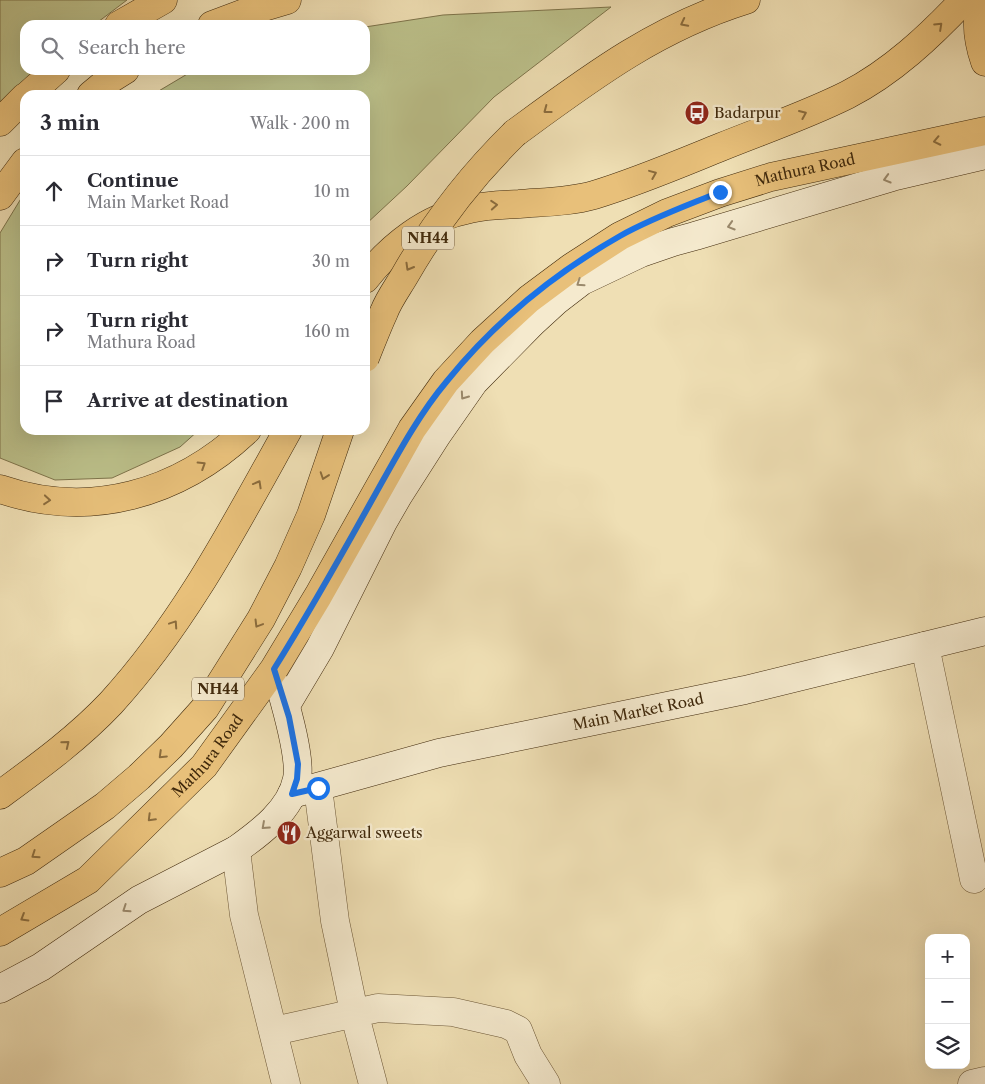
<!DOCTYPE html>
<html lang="en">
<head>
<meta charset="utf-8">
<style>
	:root { --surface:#fff; --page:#f2f2f3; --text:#2b2b33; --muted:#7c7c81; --line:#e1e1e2 }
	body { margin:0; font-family:"Libre Caslon Text",serif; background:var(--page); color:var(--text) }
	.controls { position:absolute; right:15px; bottom:15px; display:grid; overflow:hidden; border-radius:10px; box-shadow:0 5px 20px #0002 }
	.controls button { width:45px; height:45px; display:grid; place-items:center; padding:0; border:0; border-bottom:1px solid var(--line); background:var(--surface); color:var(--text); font:25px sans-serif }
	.stop { position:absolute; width:15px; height:15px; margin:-11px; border:4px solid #1a73e8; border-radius:50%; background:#fff }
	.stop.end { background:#1a73e8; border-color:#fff; box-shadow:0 1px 5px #0008 }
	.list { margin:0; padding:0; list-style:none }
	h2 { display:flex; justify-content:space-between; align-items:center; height:65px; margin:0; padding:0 20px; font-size:21px }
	h2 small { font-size:16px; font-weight:400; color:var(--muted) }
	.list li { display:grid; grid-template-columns:32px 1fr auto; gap:15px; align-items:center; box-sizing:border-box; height:70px; padding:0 20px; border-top:1px solid var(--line) }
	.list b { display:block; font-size:19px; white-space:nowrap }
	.list p { margin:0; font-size:16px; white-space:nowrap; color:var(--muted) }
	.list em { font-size:16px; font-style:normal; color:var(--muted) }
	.icon { flex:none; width:28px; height:28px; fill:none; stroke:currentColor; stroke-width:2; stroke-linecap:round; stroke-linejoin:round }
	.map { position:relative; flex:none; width:985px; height:1084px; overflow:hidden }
	.search { position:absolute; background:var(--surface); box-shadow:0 5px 20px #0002; left:20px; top:20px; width:350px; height:55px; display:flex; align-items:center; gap:12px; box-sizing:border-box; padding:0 18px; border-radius:15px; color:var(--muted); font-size:19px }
	.panel { position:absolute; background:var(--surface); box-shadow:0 5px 20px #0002; left:20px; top:90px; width:350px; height:345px; border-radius:15px }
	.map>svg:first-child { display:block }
	.green { fill:#bcc18b; stroke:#7e744b }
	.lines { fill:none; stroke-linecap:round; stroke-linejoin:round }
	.street-casing { stroke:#6b5635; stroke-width:29 }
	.secondary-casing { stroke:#3f280b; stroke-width:29 }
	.primary-casing { stroke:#3f280b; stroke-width:29 }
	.highway-casing { stroke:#3f280b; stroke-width:29 }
	.street { stroke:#f5eace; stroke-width:28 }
	.secondary { stroke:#f5eace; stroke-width:28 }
	.primary { stroke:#e8c07a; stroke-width:28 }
	.highway { stroke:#e8c07a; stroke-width:28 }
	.highway-bridge-casing { stroke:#3f280b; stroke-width:29; stroke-linecap:butt }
	.highway-bridge { stroke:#e8c07a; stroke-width:28 }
	.oneway { stroke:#8b6c3d }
	.oneway2 { stroke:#9a896c }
	.route { stroke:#1a73e8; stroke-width:6 }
	.labels { text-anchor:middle; stroke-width:4.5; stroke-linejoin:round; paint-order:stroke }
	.shield { fill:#f5eace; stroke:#766246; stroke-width:1 }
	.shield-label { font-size:14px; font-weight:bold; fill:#3f280b }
	.poi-label { font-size:15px; fill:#3f280b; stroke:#f5eace; text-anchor:start }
	.street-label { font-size:15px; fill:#3f280b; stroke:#f5eace }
</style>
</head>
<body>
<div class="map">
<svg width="985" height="1084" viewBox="0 0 985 1084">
	<rect width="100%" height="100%" fill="#efdfb4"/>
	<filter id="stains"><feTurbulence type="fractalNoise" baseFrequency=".004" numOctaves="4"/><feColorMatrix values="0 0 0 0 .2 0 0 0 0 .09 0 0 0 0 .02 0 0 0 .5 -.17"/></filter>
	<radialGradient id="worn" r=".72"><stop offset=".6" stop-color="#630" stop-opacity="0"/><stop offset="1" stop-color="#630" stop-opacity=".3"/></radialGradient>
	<!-- green -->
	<path class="green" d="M0,0H127L94,25H25V70H40L0,106Z
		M611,7L494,97L407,186L365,225V95H152L194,70H365V27L443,15Z
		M25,192V430H199L180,447L112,478L55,480L0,458V233Z"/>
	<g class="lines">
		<defs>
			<path id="street" d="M925,646L974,879
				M318,788L335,921L354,1012L373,1084
				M236,850L244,915L286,1084
				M274,1031L378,1008L453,1012L506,1024L518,1030L528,1055L546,1084
				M972,1084L985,1081"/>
			<g id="secondary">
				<path d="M286,705L320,648L383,522L398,496L437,435L474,382L532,323L556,301L582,281L641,253L673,242L695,236L892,177L985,155"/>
				<path id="s1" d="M292,794L439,753L745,690L985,631"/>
				<path d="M0,989L41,967L139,900L236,850C260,833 291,810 297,779C301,759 287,710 281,689"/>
			</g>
			<g id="primary">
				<path d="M981,0C975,21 978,42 985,62"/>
				<path d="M365,279C391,246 427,217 470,209C486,205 502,205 519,204C543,202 570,202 594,195C637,182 679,164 721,147C763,130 807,115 847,95C892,72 930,36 964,0"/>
				<path d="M0,489C90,520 179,494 247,430"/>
				<path d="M0,795C38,767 78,738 111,703C185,622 235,525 288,430"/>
				<path id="s2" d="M0,932L88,880L204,766L274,669L318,596L412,429L446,381L482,342L529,299L572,267L620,236L667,213L720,193L771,177L985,131"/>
			</g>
			<path id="highway" d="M119,25L163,0
				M212,25L247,12L287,0
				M28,95L56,70
				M91,95L109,80L125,70
				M0,122L25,97
				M515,133C590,78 656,28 746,0
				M0,196L25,162
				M0,873L26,861L105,806L139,777L171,746L205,708L261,619L288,567L311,515L340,430"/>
		</defs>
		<!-- street casing -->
		<use href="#street" class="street-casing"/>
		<!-- secondary casing -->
		<use href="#secondary" class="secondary-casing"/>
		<!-- primary casing -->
		<use href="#primary" class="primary-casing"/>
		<!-- highway casing -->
		<use href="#highway" class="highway-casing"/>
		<!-- street -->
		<use href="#street" class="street"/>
		<!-- secondary -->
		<use href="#secondary" class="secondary"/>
		<!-- primary -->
		<use href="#primary" class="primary"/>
		<!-- highway -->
		<use href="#highway" class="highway"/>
		<defs>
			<path id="highway-bridge" d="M365,358C371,343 377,327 384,312C389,299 398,287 405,275C436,221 470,177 515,133"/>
		</defs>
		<!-- highway-bridge casing -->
		<use href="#highway-bridge" class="highway-bridge-casing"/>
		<!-- highway-bridge -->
		<use href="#highway-bridge" class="highway-bridge"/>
	</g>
	<!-- one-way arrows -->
	<defs><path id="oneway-chevron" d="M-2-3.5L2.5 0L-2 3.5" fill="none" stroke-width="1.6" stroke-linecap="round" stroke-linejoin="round" transform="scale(1.25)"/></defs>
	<g class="oneway">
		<use href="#oneway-chevron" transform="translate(684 23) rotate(153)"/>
		<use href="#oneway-chevron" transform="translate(939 26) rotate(-43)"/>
		<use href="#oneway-chevron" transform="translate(547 110) rotate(143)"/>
		<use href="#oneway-chevron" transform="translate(803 114) rotate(-23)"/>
		<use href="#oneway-chevron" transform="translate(937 141) rotate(168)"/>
		<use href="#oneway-chevron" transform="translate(653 174) rotate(-22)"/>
		<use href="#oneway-chevron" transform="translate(494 205) rotate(-4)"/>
		<use href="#oneway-chevron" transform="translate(409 267) rotate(120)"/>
		<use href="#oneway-chevron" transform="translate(202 465) rotate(-32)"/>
		<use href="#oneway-chevron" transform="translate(324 476) rotate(109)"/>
		<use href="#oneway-chevron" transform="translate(258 484) rotate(-61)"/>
		<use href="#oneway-chevron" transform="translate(47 500) rotate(5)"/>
		<use href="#oneway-chevron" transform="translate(174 624) rotate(-56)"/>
		<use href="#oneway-chevron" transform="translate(258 624) rotate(121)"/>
		<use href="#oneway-chevron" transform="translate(66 744) rotate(-39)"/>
		<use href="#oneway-chevron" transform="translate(162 755) rotate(136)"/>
		<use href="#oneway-chevron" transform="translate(151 818) rotate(135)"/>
		<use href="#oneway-chevron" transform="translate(35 855) rotate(146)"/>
		<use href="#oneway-chevron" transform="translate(24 918) rotate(149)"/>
	</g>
	<g class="oneway2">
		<use href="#oneway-chevron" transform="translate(887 179) rotate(164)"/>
		<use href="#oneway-chevron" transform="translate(731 226) rotate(163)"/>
		<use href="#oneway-chevron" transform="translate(580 283) rotate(146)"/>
		<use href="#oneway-chevron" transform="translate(464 396) rotate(125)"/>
		<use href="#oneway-chevron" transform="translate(265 826) rotate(138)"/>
		<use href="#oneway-chevron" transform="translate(126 909) rotate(146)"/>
	</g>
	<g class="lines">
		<!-- route -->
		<path class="route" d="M318,788L292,794L297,779L298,764L289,717L274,669C307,616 337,563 367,509C392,465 415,419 447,381C494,323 555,273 620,236C652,218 686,206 720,192"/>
	</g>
	<!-- icons -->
	<defs>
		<symbol id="bus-disc" viewBox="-11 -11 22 22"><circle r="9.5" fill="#8f2418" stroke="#f5eace"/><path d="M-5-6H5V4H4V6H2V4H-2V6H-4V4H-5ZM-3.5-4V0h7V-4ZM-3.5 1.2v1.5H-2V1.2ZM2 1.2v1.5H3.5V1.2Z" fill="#fff"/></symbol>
		<symbol id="restaurant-disc" viewBox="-11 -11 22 22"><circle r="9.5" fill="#8f2418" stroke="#f5eace"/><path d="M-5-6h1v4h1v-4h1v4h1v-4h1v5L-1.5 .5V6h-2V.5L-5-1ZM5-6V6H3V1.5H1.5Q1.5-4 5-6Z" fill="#fff"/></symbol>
	</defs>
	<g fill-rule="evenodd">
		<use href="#bus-disc" x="683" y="99" width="28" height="28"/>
		<use href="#restaurant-disc" x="275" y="819" width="28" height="28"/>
	</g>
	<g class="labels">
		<!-- shield labels -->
		<g class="shield">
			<rect x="402" y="226.5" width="52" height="23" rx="4"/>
			<rect x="192" y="677.5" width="52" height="23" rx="4"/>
		</g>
		<g class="shield-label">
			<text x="428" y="243">NH44</text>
			<text x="218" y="694">NH44</text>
		</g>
		<!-- poi labels -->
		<g class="poi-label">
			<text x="714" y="118">Badarpur</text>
			<text x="306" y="838">Aggarwal sweets</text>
		</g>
		<!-- street labels -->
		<g class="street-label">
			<text dy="5" stroke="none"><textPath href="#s2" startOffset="1145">Mathura Road</textPath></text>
			<text dy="5" stroke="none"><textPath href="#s1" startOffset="356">Main Market Road</textPath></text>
			<text dy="5" stroke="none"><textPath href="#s2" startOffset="275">Mathura Road</textPath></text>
		</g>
	</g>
	<rect width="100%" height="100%" filter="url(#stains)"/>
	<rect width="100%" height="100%" fill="url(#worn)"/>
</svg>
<div class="controls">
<button>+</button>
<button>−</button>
<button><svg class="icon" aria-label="layers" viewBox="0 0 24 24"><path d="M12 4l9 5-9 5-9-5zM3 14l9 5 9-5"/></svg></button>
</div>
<div class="stop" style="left:318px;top:788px"></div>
<div class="stop end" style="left:720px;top:192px"></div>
<div class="search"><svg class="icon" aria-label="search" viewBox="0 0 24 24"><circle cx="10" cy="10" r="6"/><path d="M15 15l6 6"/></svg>Search here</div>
<section class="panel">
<h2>3 min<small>Walk · 200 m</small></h2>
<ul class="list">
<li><svg class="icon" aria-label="ahead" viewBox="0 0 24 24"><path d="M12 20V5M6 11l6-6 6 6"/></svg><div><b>Continue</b><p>Main Market Road</p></div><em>10 m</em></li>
<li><svg class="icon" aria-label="right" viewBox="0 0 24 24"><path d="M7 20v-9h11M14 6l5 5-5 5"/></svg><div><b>Turn right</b></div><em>30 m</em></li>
<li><svg class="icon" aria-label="right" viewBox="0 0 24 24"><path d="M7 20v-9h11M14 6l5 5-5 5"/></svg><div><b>Turn right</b><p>Mathura Road</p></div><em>160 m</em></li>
<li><svg class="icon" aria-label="arrive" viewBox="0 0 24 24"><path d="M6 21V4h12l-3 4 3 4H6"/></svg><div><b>Arrive at destination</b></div></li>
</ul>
</section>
</div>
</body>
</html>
